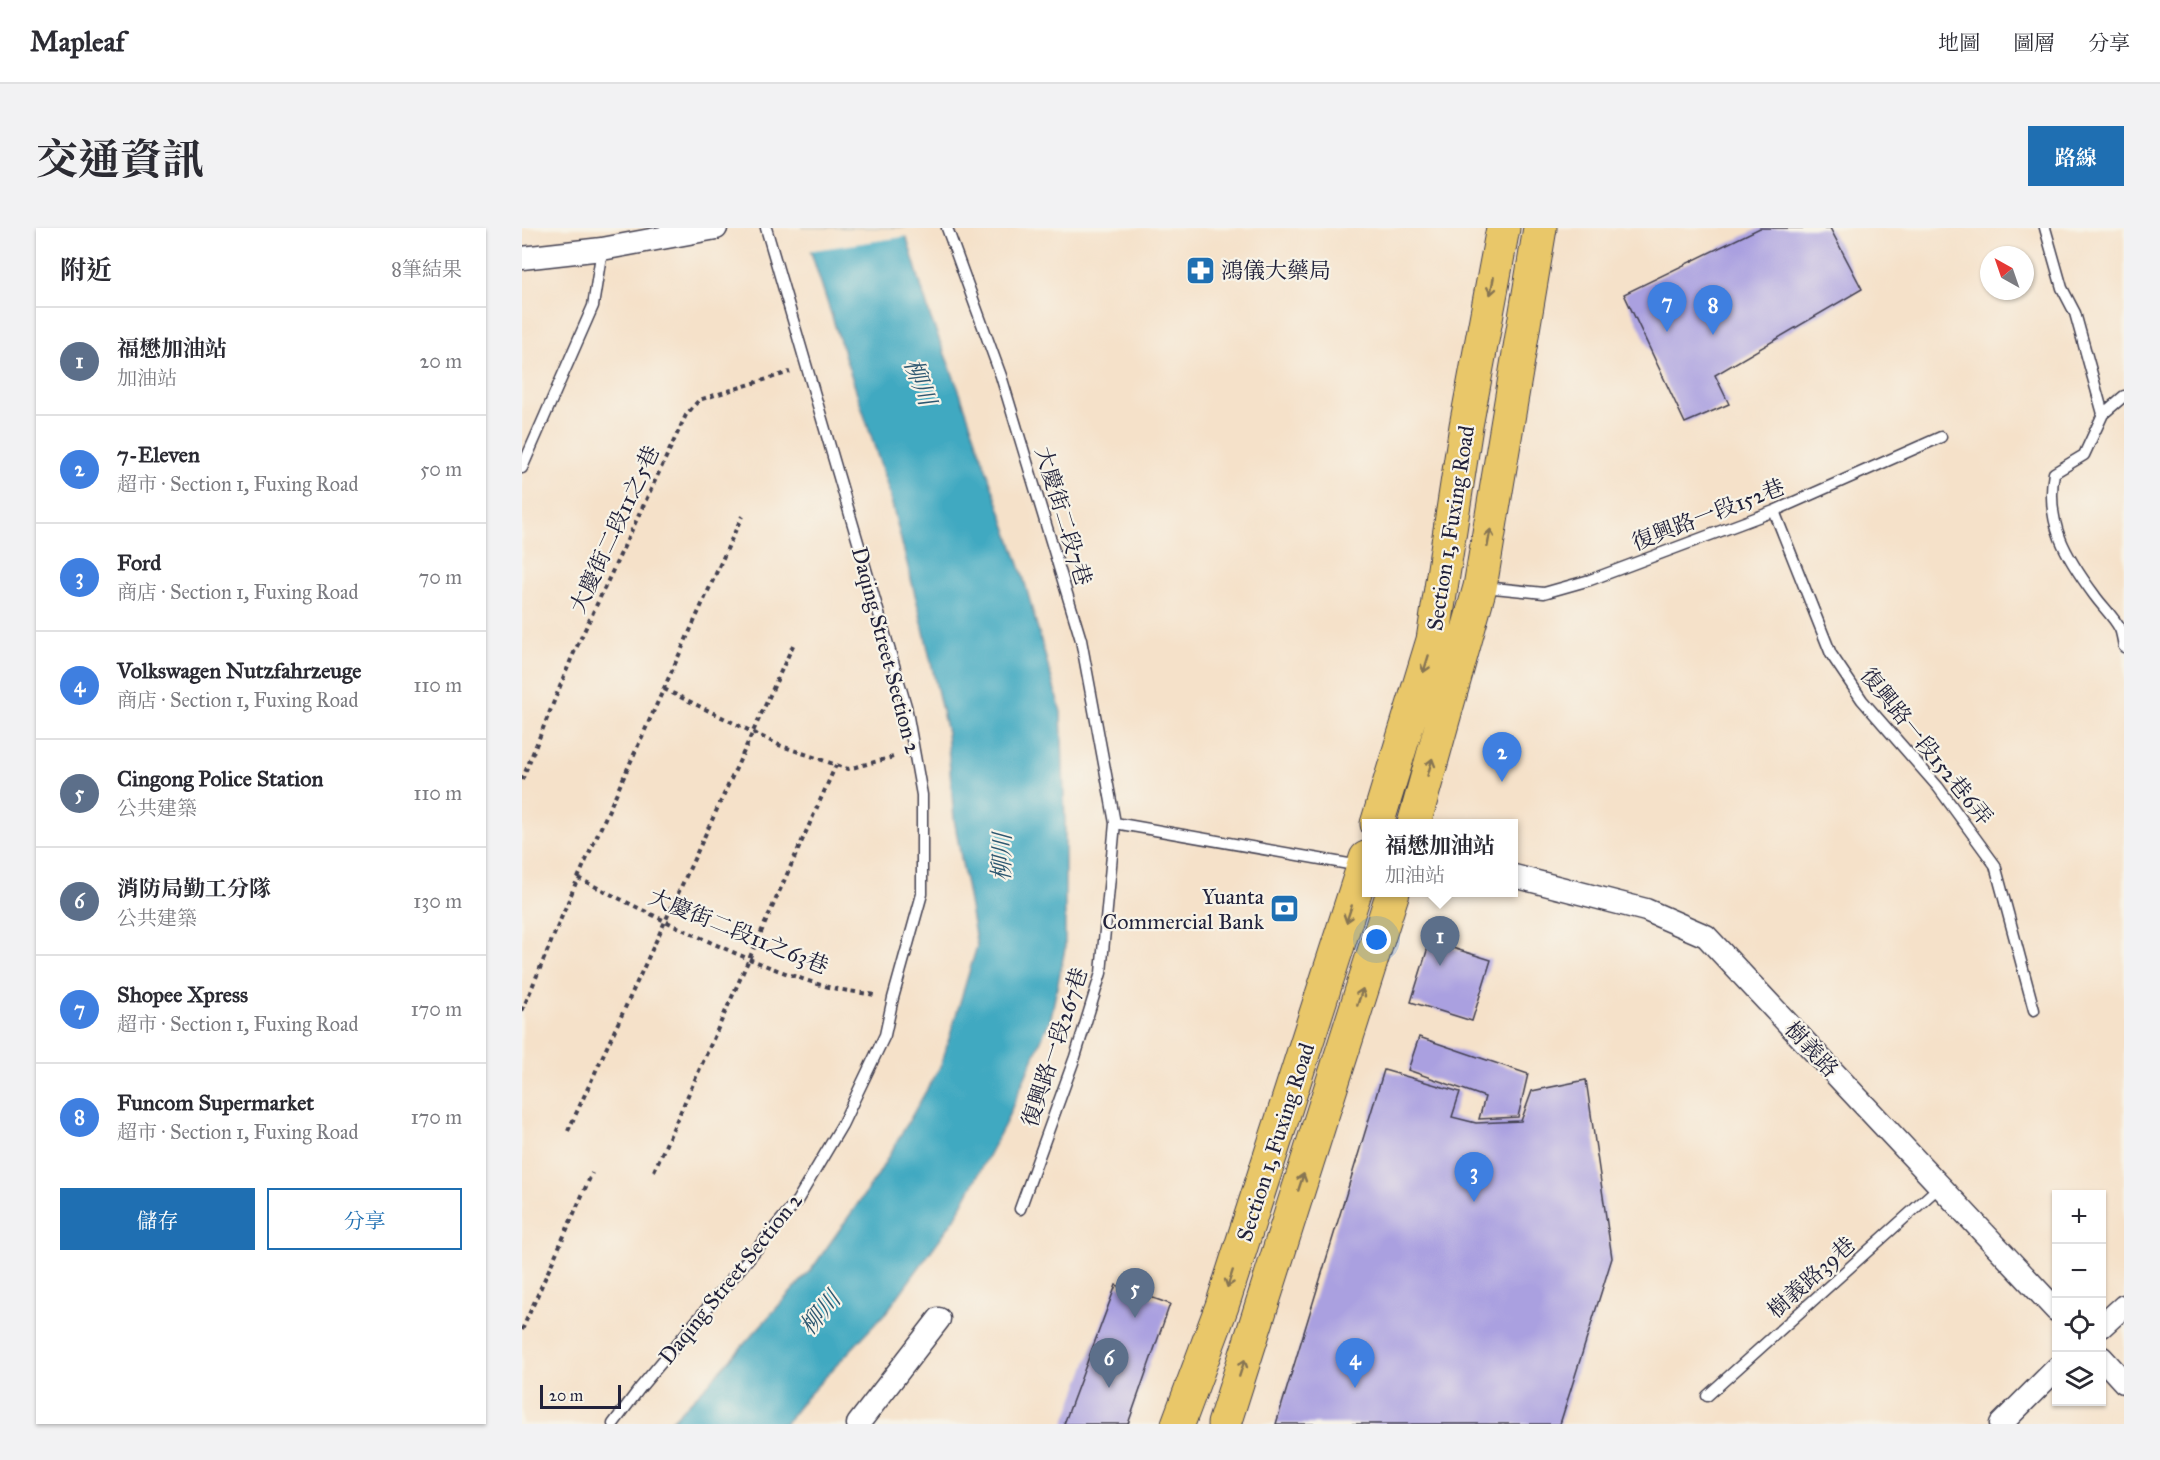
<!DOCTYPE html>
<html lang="zh-TW">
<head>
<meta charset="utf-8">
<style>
	:root { --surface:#fff; --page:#f2f2f3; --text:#2b2b33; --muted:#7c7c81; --line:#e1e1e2; --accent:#1f6fb2 }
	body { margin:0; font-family:"IM FELL Great Primer","Noto Serif TC",serif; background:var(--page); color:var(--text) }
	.controls { position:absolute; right:18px; bottom:18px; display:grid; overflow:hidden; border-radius:0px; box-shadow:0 2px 4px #0004 }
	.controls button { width:54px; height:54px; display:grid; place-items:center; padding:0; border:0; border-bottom:2px solid var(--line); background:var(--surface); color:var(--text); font:30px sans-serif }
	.compass { position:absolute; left:1458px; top:18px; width:54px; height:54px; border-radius:50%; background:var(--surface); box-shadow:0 2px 4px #0004; rotate:320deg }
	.scale { position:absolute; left:18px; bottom:15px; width:81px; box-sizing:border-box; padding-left:6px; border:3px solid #22223b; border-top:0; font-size:16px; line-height:21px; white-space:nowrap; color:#22223b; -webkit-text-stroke:4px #f7f3e8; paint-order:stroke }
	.you { position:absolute; left:855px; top:712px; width:21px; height:21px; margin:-15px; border:4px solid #fff; border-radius:50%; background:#1a73e8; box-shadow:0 0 0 9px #1a73e833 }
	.badge { display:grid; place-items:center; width:39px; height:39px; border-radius:50%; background:var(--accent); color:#fff; font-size:20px; font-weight:700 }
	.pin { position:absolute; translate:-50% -50px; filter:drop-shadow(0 2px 3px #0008) }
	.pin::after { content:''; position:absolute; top:32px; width:21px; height:18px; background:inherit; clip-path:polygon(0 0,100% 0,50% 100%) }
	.popup { position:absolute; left:840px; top:591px; width:156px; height:78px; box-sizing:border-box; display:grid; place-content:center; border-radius:0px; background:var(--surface); filter:drop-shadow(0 2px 4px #0005); font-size:20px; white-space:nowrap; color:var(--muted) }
	.popup b { font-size:22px; color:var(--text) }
	.popup::after { content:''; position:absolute; left:50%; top:100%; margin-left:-12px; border:12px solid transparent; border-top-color:var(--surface) }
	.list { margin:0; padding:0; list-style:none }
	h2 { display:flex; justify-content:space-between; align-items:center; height:78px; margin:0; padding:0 24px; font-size:26px }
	h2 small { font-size:20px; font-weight:400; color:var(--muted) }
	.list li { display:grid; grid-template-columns:39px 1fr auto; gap:18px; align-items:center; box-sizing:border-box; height:108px; padding:0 24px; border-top:2px solid var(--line) }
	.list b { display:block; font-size:22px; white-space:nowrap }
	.list p { margin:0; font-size:20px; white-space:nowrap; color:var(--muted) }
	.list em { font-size:20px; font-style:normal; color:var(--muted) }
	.actions { display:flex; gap:12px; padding:18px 24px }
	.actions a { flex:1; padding:14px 0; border:2px solid var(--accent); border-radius:0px; text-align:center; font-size:21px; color:var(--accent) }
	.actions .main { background:var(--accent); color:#fff }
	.icon { flex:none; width:33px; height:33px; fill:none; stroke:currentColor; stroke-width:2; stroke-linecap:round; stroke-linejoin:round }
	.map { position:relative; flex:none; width:1602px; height:1196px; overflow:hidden; border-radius:0px }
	header { display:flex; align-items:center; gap:36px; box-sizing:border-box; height:84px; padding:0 30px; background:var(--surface); border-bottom:2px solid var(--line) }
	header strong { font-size:28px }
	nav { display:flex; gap:33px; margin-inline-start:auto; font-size:21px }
	.intro { display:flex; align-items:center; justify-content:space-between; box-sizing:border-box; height:144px; padding:0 36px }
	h1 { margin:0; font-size:42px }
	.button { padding:15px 27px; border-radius:0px; background:var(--accent); color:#fff; font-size:21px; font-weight:700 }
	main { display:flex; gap:36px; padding:0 36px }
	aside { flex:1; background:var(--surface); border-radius:0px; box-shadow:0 2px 4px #0004 }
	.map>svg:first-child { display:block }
	.water { fill:#41a9c1; stroke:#32667e; stroke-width:1.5 }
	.pier { fill:#f5e1c9 }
	.building { fill:#aaa0e0 }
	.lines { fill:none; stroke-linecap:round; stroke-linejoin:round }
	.service-casing { stroke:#423f50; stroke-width:13 }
	.minor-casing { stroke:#423f50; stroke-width:25 }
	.primary-casing { stroke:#423f50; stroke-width:35 }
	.path { stroke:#423f50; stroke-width:4; stroke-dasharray:4.5 4.5; stroke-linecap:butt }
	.service { stroke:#fff; stroke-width:10 }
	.minor { stroke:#fff; stroke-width:22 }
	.primary { stroke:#e9c769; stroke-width:33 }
	.oneway { stroke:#867452 }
	.labels { text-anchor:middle; stroke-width:4.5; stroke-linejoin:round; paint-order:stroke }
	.poi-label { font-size:22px; fill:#22223b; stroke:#f7f3e8; text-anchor:start }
	.street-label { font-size:22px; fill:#22223b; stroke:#f7f3e8 }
	.water-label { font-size:24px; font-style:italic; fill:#2e5871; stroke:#f7f3e8 }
</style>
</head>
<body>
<header>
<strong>Mapleaf</strong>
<nav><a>地圖</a><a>圖層</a><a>分享</a></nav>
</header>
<div class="intro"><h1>交通資訊</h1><a class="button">路線</a></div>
<main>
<aside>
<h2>附近<small>8筆結果</small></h2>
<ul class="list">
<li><span class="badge" style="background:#5c6f8a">1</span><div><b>福懋加油站</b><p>加油站</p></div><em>20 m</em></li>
<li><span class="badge" style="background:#3f7fe0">2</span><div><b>7-Eleven</b><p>超市 · Section 1, Fuxing Road</p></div><em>50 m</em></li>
<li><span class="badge" style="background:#3f7fe0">3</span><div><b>Ford</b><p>商店 · Section 1, Fuxing Road</p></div><em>70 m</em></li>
<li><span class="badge" style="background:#3f7fe0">4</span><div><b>Volkswagen Nutzfahrzeuge</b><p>商店 · Section 1, Fuxing Road</p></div><em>110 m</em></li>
<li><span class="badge" style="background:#5c6f8a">5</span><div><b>Cingong Police Station</b><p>公共建築</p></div><em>110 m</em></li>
<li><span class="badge" style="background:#5c6f8a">6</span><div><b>消防局勤工分隊</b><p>公共建築</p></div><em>130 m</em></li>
<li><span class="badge" style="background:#3f7fe0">7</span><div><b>Shopee Xpress</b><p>超市 · Section 1, Fuxing Road</p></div><em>170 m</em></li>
<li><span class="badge" style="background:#3f7fe0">8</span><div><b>Funcom Supermarket</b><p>超市 · Section 1, Fuxing Road</p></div><em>170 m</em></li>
</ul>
<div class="actions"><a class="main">儲存</a><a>分享</a></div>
</aside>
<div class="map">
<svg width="1602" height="1196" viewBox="0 0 1602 1196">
	<rect width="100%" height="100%" fill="#f7f3e8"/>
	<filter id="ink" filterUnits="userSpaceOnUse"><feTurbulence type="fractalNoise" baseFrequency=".0167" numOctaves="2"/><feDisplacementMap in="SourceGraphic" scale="12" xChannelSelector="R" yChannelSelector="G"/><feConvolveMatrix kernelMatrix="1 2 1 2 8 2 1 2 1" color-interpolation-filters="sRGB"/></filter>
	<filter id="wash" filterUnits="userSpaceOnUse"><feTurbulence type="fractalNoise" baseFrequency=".008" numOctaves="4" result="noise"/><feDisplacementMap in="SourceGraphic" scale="24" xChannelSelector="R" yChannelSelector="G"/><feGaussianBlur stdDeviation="1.35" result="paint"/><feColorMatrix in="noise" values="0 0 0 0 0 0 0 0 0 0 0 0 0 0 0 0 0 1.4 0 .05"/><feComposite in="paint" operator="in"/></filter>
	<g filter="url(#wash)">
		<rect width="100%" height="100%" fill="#f5e1c9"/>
		<!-- water -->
		<path class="water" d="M281,0H382L408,88L438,165L501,348L539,484L543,593V721L529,789L483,896L433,990L366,1082L280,1174L263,1196H146L185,1157L289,1042L354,950L419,837L455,718L432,591L425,505L398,386L365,257Z"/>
		<!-- pier -->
		<path class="pier" d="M278,0H385L388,8L285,23Z"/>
		<g id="blocks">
			<!-- building -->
			<path class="building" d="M1238,0H1308L1340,61L1193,147L1207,176L1163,195L1102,66Z
				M908,713L969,732L950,793L889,774Z
				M897,809L1006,846L996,889L957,891L963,869L886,842Z
				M862,842L938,864L930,889L954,895L999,893L1010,863L1064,852L1090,1030L1038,1196H754Z
				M594,1057L648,1076L606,1196H542Z"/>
		</g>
	</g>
	<g filter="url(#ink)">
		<use href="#blocks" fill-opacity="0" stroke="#423f50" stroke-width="1.5"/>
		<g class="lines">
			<defs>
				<path id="service" d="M425,0L479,148L559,412L593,595L579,745L553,829L498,981
					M1523,0L1540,60L1553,85L1581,186L1562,227L1532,245C1523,295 1544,329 1573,368C1580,378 1592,389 1598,401C1600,406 1601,413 1602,419
					M1581,186L1602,168
					M0,240L71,78L80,21
					M1252,283L1309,426L1340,472L1416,559L1473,637L1512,782
					M962,359L1022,365L1068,352L1252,283L1419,209
					M593,595L838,638
					M1185,1168L1418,958
					M91,1196L118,1160L275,973L320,897L363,807L371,770L400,666V567L384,478L244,0"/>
				<path id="minor" d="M0,30L80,21L194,0
					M992,648L1124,682L1184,708L1534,1082
					M1580,1098L1602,1078
					M1580,1130L1602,1154
					M336,1196L417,1091
					M1479,1196L1534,1141"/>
				<path id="primary" d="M855,596L911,412L944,198L981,0
					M892,596L958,359L1018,0
					M656,1196L700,1078L844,630
					M702,1196L871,664"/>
			</defs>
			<!-- service casing -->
			<use href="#service" class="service-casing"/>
			<!-- minor casing -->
			<use href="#minor" class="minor-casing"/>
			<!-- primary casing -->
			<use href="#primary" class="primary-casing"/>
			<!-- path -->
			<path class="path" d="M142,461L257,517L326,541L375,528
				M0,552L50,429L164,187L177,172L268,144
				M56,650C135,689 215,731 299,757C316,762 335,764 353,767
				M0,783L56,650L220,288
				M46,903L273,413
				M132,943L314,537
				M0,1102L70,945"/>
			<!-- service -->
			<use href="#service" class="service"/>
			<!-- minor -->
			<use href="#minor" class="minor"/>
			<!-- primary -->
			<use href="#primary" class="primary"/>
		</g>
		<!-- one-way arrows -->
		<defs><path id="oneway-shaft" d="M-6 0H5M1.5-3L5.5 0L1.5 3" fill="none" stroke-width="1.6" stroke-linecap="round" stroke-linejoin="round" transform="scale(1.5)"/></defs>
		<g class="oneway">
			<use href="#oneway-shaft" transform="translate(970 58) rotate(101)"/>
			<use href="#oneway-shaft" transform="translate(967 310) rotate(-80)"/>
			<use href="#oneway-shaft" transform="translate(904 436) rotate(107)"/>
			<use href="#oneway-shaft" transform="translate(908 539) rotate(-74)"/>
			<use href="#oneway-shaft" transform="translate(827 686) rotate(108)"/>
			<use href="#oneway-shaft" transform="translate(838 769) rotate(-72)"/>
			<use href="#oneway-shaft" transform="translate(779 954) rotate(-72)"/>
			<use href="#oneway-shaft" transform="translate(708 1051) rotate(108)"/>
			<use href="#oneway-shaft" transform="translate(720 1140) rotate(-72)"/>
		</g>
	</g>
	<!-- icons -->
	<defs>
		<symbol id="pharmacy-square" viewBox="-11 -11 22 22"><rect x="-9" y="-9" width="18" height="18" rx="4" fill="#1f6fb2" stroke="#f7f3e8"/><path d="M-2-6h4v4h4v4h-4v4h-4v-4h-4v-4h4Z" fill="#fff"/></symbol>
		<symbol id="bank-square" viewBox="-11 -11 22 22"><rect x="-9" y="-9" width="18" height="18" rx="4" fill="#1f6fb2" stroke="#f7f3e8"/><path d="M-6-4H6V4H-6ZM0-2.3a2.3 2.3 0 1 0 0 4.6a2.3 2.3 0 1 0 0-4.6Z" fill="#fff"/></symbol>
	</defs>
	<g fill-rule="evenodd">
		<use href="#pharmacy-square" x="662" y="26" width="33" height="33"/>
		<use href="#bank-square" x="746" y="664" width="33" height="33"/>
	</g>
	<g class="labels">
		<!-- poi labels -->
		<g class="poi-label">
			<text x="699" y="50">鴻儀大藥局</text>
			<text x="742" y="676" text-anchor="end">Yuanta<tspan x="742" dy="25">Commercial Bank</tspan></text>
		</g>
		<!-- street labels -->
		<g class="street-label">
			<text transform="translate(1186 286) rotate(-21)" y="8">復興路一段152巷</text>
			<text transform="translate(542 288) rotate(73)" y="8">大慶街二段7巷</text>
			<text transform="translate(928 300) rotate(-81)" y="8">Section 1, Fuxing Road</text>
			<text transform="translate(92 301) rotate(-65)" y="8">大慶街二段11之5巷</text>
			<text transform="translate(365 422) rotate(75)" y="8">Daqing Street Section 2</text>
			<text transform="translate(1405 518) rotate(51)" y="8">復興路一段152巷6弄</text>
			<text transform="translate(217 703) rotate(22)" y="8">大慶街二段11之63巷</text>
			<text transform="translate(532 819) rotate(-72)" y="8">復興路一段267巷</text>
			<text transform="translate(1290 821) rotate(47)" y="8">樹義路</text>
			<text transform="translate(753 914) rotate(-72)" y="8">Section 1, Fuxing Road</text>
			<text transform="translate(1289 1049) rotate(-42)" y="8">樹義路39巷</text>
			<text transform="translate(208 1050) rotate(-51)" y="8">Daqing Street Section 2</text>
		</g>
		<!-- water labels -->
		<g class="water-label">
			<text transform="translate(398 154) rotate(69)" y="8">柳川</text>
			<text transform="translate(480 629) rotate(-89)" y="8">柳川</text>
			<text transform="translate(298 1085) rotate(-50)" y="8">柳川</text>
		</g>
	</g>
</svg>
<div class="controls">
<button>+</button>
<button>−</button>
<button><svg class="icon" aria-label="locate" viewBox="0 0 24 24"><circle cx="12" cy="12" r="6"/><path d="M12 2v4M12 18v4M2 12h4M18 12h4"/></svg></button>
<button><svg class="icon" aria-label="layers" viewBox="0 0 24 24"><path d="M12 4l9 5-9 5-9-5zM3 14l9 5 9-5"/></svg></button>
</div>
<svg class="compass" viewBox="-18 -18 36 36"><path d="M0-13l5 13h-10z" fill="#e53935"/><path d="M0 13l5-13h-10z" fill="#7c7c81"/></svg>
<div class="scale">20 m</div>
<div class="you"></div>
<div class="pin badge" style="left:918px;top:738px;background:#5c6f8a">1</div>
<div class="popup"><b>福懋加油站</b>加油站</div>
<div class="pin badge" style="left:980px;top:554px;background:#3f7fe0">2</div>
<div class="pin badge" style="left:952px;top:974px;background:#3f7fe0">3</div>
<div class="pin badge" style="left:833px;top:1160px;background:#3f7fe0">4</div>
<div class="pin badge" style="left:613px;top:1090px;background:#5c6f8a">5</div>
<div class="pin badge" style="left:587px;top:1160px;background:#5c6f8a">6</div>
<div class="pin badge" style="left:1145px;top:104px;background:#3f7fe0">7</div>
<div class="pin badge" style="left:1191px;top:107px;background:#3f7fe0">8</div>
</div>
</main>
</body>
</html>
